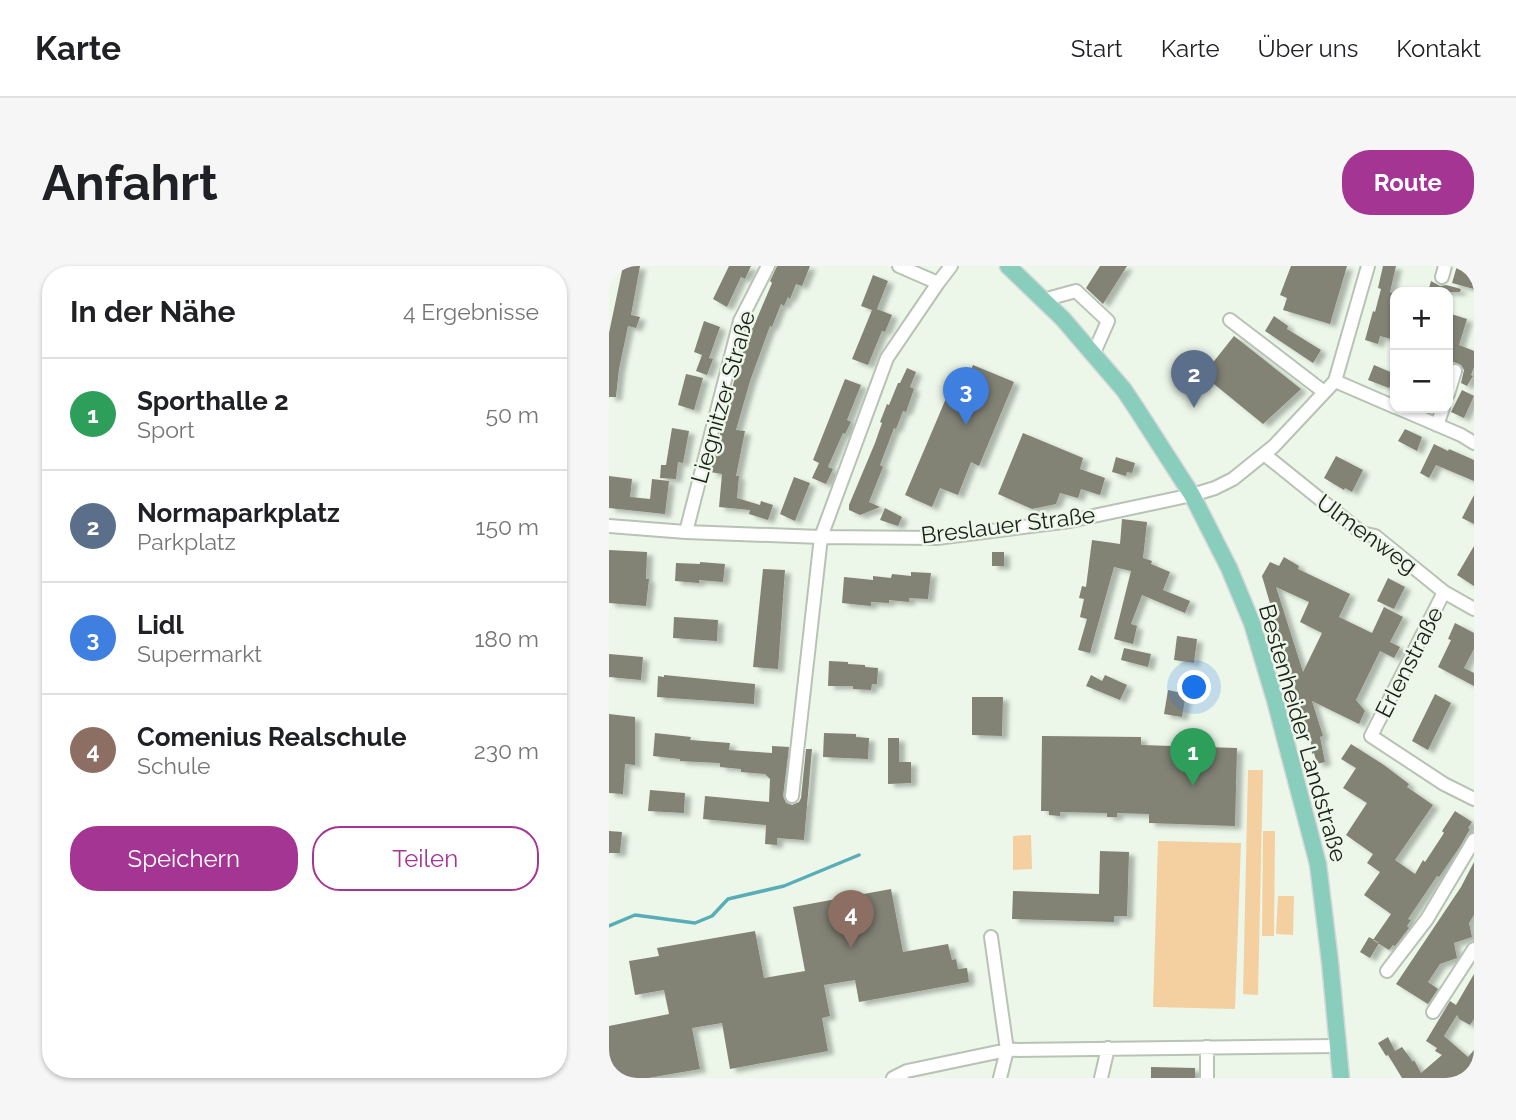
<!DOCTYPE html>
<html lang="de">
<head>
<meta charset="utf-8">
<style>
	:root { --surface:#fff; --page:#f6f6f6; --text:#202124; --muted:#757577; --line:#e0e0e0; --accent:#a43593 }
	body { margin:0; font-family:Raleway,sans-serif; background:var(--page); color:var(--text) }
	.controls { position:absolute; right:21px; top:21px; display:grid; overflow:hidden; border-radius:14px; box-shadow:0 2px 5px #0004 }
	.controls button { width:63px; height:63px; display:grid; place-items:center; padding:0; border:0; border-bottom:2px solid var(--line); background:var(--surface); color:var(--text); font:35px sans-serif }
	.you { position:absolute; left:586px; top:422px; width:24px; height:24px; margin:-18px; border:5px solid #fff; border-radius:50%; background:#1a73e8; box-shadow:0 0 0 10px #1a73e833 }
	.badge { display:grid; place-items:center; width:46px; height:46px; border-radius:50%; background:var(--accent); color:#fff; font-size:23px; font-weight:700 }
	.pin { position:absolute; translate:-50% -58px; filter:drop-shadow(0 2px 4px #0008) }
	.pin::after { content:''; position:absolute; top:37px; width:24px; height:21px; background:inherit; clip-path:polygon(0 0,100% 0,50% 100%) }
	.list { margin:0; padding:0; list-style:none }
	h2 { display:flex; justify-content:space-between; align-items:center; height:91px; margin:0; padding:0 28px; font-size:30px }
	h2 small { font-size:23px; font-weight:400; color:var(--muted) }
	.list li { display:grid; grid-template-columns:46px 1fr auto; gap:21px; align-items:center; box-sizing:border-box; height:112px; padding:0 28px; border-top:2px solid var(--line) }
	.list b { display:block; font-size:26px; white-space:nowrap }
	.list p { margin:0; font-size:23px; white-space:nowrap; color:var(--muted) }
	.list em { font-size:23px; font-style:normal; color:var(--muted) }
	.actions { display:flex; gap:14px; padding:21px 28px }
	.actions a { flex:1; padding:16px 0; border:2px solid var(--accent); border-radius:28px; text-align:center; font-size:24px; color:var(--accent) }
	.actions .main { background:var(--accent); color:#fff }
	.map { position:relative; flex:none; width:865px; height:812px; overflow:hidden; border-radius:28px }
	header { display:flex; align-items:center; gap:42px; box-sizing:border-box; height:98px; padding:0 35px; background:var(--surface); border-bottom:2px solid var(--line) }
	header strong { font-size:33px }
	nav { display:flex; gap:38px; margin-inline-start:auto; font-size:24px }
	.intro { display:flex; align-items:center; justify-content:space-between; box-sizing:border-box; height:168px; padding:0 42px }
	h1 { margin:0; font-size:49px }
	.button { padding:18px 32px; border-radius:28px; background:var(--accent); color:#fff; font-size:24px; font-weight:700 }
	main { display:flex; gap:42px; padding:0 42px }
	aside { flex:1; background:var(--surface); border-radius:28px; box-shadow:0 2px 5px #0004 }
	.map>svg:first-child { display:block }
	.green { fill:#f4cfa0 }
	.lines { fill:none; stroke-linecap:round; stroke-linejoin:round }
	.stream { stroke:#59adb6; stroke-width:3.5 }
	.building { fill:#828274; fill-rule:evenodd; filter:url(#shadow) }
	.minor-casing { stroke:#b8c2b5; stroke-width:16 }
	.major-casing { stroke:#d6d7d6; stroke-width:19 }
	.minor { stroke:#fff; stroke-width:12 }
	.major { stroke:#89cdbc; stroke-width:16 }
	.labels { text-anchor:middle; stroke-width:5; stroke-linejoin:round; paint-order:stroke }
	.street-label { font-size:23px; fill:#1b1f1a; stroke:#ecf7e9 }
</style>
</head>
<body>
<header>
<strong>Karte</strong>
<nav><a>Start</a><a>Karte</a><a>Über uns</a><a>Kontakt</a></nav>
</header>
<div class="intro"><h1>Anfahrt</h1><a class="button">Route</a></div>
<main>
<aside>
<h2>In der Nähe<small>4 Ergebnisse</small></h2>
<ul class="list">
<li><span class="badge" style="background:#2e9e5b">1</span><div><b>Sporthalle 2</b><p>Sport</p></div><em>50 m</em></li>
<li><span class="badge" style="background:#5c6f8a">2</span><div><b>Normaparkplatz</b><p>Parkplatz</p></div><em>150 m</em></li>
<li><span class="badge" style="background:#3f7fe0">3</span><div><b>Lidl</b><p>Supermarkt</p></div><em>180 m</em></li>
<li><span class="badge" style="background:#8d6e63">4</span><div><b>Comenius Realschule</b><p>Schule</p></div><em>230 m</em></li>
</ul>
<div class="actions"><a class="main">Speichern</a><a>Teilen</a></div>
</aside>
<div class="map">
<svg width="865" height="812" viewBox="0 0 865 812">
	<defs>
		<filter id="shadow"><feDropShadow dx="6" dy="3.5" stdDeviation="2" flood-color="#0004"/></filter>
	</defs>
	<rect width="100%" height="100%" fill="#ecf7e9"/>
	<!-- green -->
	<path class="green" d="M639,504H654L649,729L634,728Z
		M654,565H666L665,670H653Z
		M422,569L423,603L404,604V570Z
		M549,575L632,577L626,743L544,741Z
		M669,630H685L684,669L667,668Z"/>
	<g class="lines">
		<!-- stream -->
		<path class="stream" d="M0,660L26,649L86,657L103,650L119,633L175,620L250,589"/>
	</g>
	<!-- building -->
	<path class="building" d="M14,0H31L22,49L31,51L27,62L19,60L10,103L7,131H0V67Z
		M120,0H142L136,13L132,11L118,41L104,33Z
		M168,0H201L193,20L187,18L181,33L179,31L175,40L172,38L163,61L161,60L141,115L127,164L136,165L127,210H130L128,232L151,239L152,235L164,239L159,254L140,248L141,244L110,241L113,208L101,206L129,100L142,62H144L163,17L161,15Z
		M491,0H518L494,38L477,22Z
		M682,0H738L721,58L674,44L678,32L671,29Z
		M774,0H787L781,26L786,28V74L771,70L769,78L756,74L764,45L766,46L772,23L769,22Z
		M848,0H865V23L843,17Z
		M264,9L279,15L268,43L283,49L276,66L273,65L259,99L243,93L263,44L252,40Z
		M822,15L831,20L837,19L852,23L851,26H819Z
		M839,47L858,53L850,79L865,85V101L862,109L864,110L858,120L852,117L855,104L852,99L845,96L839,100Z
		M665,50L679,60L678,63L712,84L704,97L656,65Z
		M95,55L111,61L100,92L104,93L98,109L87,105L93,89L85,86Z
		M625,70L692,123L654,158L594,109Z
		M364,99L405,116L370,200L362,196L349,229L331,222L323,241L296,229L344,116L355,121Z
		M765,99L786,108L780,122L759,114Z
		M298,102L307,106L301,121L305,123L297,146L294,145L287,163L285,162L271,199L274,201L260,236L271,241L251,249L240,244V239L266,177L273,157L271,156L278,138L280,139L289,117H291Z
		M77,108L94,112L85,144L69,139Z
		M236,113L252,119L238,154L242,156L236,168L234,167L219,201L224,203L217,218L203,212L210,197L204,194Z
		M853,124L865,130L855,152L842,146Z
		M63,162L80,165L74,197L69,196L67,213L51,212L52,199H57Z
		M796,163L813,171L808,185L789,175Z
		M414,167L474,192L471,203L496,212L491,229L472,223L469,232L451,227L447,238L423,243L389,228Z
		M825,178L839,185L840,183L865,194V215L827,199L820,212L811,207Z
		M727,190L754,204L743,226L736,222L735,224L715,212Z
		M507,191L526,197L523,207L518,206L517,210L503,206Z
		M0,210L23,213L21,231L41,233L43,213L60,215L56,248L0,242Z
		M185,211L201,217L186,255L171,248Z
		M865,229V258L853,252Z
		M276,242L293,251L289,260L271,254Z
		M513,253L538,256L534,292L543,295L542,298L561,306L554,324L581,335L576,347L533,329L522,358L528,360L524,378L505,373L522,305L505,301L481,387L469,384L478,353L471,351L475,333L470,332L473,320L477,321L483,274L511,278Z
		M865,280V320L848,309Z
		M0,284L38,286L37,313H40L37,340L0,337Z
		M383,286H395V300H383Z
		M675,291L690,300L689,303L741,328L730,351L763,367L775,341L794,351L781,376L791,381L785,392L771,385L747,434L756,445L750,458L703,435L714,470L711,471L716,496L708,498L705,487L703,488L702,477L653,310L661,296L670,300ZM667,321L700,336L691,356L713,367L694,406Z
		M91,296L116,298L114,316L90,314V317L66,315L67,297L91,298Z
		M154,303L176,304L169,403L144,401Z
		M302,306L322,307L319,333L300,332V336L280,334V337L262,336V340L233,337L235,311L264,314V310L282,312L283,308L302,310Z
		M779,312L796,321L785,343L768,335Z
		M65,351L109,354L108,375L64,372Z
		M846,357L865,367V383L855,402L865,407V420L829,401L842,374L839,373Z
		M568,370L588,373L585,397L565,394Z
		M515,382L542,388L539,401L512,394Z
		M0,388L34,391L32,414L0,411Z
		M220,395L239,396V398L256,399V401L269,402L268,418H263L262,424L244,423V420H219Z
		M55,409L146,418L145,438L48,431L49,410L55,411Z
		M482,409L493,415L496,409L518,419L511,434L477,420Z
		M559,424L577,428L573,451L555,448Z
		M826,428L842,437L819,484L803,475Z
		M363,431H394L393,470L363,469Z
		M0,448L26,451V499L16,498L14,528L0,527Z
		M46,467L82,471L81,474L121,477L120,484L163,487V480L180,481L174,530L177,537L183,539L190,536L192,532L197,483H203L195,574L168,572V579L156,578L157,559L94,553L96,530L160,536L161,513L156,508L132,506V503L111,501V497L71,495V493L44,490Z
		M215,467L247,468V471L260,472L259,493L214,491Z
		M433,470L532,471V479L628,482L626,560L540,557V548L508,547V551H498V547L451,546V550L440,549V545H432Z
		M279,472H290V496H302V517L279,518Z
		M742,478L775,499L800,518L798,521L824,539L786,594L806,608L814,594L816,596L835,567L833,565L846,545L863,556L859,562L861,563L850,582L830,611L828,610L799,653L802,654L798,660L800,662L786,680L784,679L780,684L764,674L782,648L755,629L771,606L758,597L764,588L737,569L758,537L734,522L747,502L732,493Z
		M41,524L76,527L75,547L39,545Z
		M0,565L13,566L11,587H0Z
		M491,585L520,586L518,650H505V656L403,653L404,625L490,628Z
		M865,596V649L860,657L863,671L845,677L848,692L831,698L819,716L829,723L819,738L787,718L852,621Z
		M282,623L294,686L339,678L343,694L347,693L349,703L358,702L360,716L250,736L246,714L215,719L221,750L213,752L219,785L121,803L113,757L83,762L91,803L39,812H0V760L60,748L55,724L26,729L20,695L50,690L48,682L146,665L155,712L196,705L184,641Z
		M760,671L770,677L761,692L751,686Z
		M865,708V753L861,759L850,753L848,749L835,770L859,791L865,784V801L856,812H793L779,789L793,781L804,796L805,794L812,807L833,789L826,785L828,782L817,775L841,735L847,739Z
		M779,771L786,785L777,790L769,777Z
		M542,801L586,802V812H542Z"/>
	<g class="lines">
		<defs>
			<path id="minor" d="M290,0L329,17
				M0,4L1,0
				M833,11L836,0
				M434,34L467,25L499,55L484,89
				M621,54L715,126
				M726,115L786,141
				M839,128L846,105
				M789,142L852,169L865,177
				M828,159L834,142
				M655,188L753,267L766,270L835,326L865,343
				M0,260L77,266L212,271L328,272L461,255L583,229L606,222L624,213L665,180L726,115L759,0
				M77,266L131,55L159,0
				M835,326L762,470L835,518L865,533
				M183,530L212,271L278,92L329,17L342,0
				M382,671L398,784L391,812
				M778,705L818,653L865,574
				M824,746L865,683
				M598,781V812
				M284,812L298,805L398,784L729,780
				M492,812L499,782"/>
			<path id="major" d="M399,0L454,53L515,124L527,142L583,229L620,302L643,357L666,434L709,598L721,696L732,812"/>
		</defs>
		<!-- minor casing -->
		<use href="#minor" class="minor-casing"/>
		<!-- major casing -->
		<use href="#major" class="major-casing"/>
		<!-- minor -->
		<use href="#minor" class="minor"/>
		<!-- major -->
		<use href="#major" class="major"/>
	</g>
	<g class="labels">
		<!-- street labels -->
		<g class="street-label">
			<text transform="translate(114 131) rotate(-74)" y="8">Liegnitzer Straße</text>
			<text transform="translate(399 259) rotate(-7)" y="8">Breslauer Straße</text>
			<text transform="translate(758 268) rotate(36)" y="8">Ulmenweg</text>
			<text transform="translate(800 396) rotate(-63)" y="8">Erlenstraße</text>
			<text transform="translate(694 467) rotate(74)" y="8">Bestenheider Landstraße</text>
		</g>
	</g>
</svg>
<div class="controls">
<button>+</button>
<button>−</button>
</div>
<div class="you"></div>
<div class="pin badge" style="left:584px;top:520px;background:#2e9e5b">1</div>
<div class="pin badge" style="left:585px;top:142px;background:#5c6f8a">2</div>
<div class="pin badge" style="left:357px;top:159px;background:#3f7fe0">3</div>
<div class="pin badge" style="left:242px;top:682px;background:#8d6e63">4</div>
</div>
</main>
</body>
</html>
